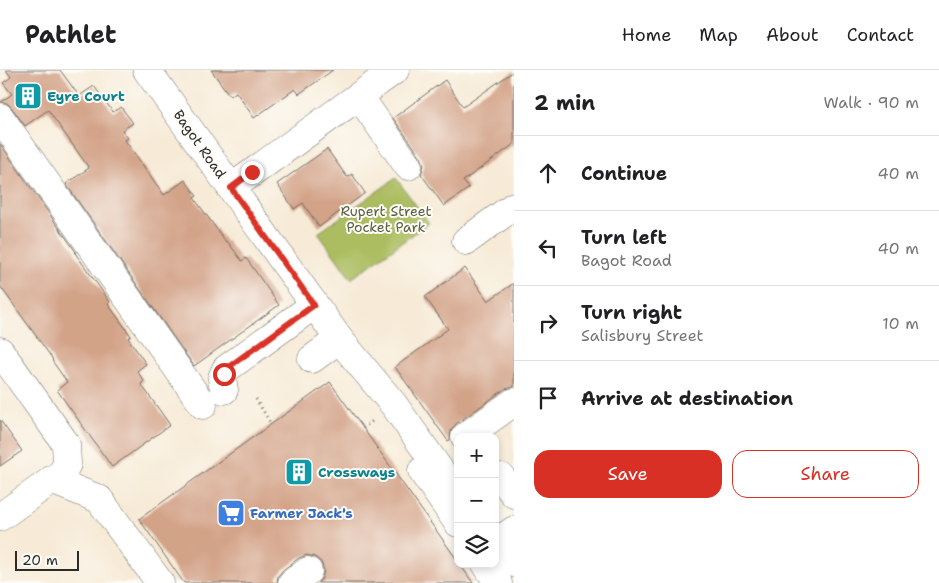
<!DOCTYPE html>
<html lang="en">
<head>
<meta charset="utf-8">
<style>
	:root { --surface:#fff; --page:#f6f6f6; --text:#202124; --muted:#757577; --line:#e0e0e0; --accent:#d93025 }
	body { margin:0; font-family:"Shantell Sans",sans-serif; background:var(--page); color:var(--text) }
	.controls { position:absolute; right:15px; bottom:15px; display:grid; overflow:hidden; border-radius:10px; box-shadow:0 2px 8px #0003 }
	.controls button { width:45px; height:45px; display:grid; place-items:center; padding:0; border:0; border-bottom:1px solid var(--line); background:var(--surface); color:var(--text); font:25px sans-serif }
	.scale { position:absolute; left:15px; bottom:12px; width:64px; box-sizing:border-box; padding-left:5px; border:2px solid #2b2b2b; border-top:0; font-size:14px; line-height:18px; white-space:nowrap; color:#2b2b2b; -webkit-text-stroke:4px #fdfcf7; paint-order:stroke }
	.stop { position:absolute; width:15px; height:15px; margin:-11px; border:4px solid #d93025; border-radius:50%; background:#fff }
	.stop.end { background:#d93025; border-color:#fff; box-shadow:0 1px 5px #0008 }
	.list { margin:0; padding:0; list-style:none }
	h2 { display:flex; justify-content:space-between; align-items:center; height:65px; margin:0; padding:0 20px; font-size:21px }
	h2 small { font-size:16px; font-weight:400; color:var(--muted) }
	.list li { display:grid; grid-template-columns:32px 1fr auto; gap:15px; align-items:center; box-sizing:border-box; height:75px; padding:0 20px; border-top:1px solid var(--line) }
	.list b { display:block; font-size:19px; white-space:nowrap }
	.list p { margin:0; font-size:16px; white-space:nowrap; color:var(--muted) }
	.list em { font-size:16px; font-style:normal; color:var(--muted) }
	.actions { display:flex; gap:10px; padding:15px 20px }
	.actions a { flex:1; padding:11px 0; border:1px solid var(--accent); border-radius:15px; text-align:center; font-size:18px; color:var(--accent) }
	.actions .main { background:var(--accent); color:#fff }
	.icon { flex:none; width:28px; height:28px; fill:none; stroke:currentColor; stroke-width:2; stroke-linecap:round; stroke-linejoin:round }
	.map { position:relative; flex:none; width:514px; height:513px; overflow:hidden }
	header { display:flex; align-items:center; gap:30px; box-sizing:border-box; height:70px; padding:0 25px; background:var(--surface); border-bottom:1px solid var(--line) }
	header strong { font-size:24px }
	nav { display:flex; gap:28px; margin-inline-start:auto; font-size:18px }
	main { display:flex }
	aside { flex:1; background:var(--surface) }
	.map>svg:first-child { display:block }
	.green { fill:#abbd60; stroke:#6b7446 }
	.building { fill:#d3a388 }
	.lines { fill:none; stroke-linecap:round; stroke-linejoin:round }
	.minor-casing { stroke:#726e67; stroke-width:29 }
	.major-casing { stroke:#726e67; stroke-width:29 }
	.path { stroke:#726e67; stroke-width:3; stroke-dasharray:1 4; stroke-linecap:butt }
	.minor { stroke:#fff; stroke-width:28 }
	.major { stroke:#fff; stroke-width:28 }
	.route { stroke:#d93025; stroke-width:6 }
	.labels { text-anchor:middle; stroke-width:4; stroke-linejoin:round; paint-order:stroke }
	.culture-label { font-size:14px; font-weight:bold; fill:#0d838f; stroke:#fdfcf7; text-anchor:start }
	.street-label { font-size:14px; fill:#2b2b2b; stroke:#fdfcf7 }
	.park-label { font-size:14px; fill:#585e3e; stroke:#fdfcf7 }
	.shop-label { font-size:14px; font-weight:bold; fill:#366cbe; stroke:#fdfcf7; text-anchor:start }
</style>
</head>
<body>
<header>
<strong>Pathlet</strong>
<nav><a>Home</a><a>Map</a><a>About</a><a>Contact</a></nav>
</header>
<main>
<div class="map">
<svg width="514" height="513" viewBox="0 0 514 513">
	<rect width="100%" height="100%" fill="#fdfcf7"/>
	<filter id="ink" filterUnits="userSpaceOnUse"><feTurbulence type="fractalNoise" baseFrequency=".02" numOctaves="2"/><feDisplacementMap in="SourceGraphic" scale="10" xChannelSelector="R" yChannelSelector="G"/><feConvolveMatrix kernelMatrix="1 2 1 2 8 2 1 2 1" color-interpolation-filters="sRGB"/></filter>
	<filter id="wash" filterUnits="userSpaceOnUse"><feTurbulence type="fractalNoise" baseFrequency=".0096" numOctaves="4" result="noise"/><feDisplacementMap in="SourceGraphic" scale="20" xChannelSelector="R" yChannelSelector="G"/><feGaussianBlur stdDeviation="1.12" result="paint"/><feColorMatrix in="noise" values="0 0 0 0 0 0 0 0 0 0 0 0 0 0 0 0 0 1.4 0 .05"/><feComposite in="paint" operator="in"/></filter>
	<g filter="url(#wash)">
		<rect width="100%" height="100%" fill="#f7ebd7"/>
		<!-- green -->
		<path class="green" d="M396,108L429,153L351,209L318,163Z"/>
		<g id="blocks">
			<!-- building -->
			<path class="building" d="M6,0H60L79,26L94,16L113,42L121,37L133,53L122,60L128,68L125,70L164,125L185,110L197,126L194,128L226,172L227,171L242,191L246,188L279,235L194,296L66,114L89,98L48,40L25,56L12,38L7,33L1,32L12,24L3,13L11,7Z
				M211,0H333L299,24L295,19L254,48L236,22L230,26Z
				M514,1V74L463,111L469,118L444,136L421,104L424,95L421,87L393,48L445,10L463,37Z
				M0,74L76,182L75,183L110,232L108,234L131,266L128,268L146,294L137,301L144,311L141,314L170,355L112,397L57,320L67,312L53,292L52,288L0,216Z
				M327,79L347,107L352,104L365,123L319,157L303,133L294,139L277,114Z
				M465,198L488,231L514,213V317L505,319L456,354L451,361L450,370L448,371L395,297L448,259L425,227Z
				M330,312L458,491V494H460L473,513H318L322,508L324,500L321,492L315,487L307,485L299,488L283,500L278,506L277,513H184L139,449Z
				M0,350L22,381L0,396Z"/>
		</g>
	</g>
	<g filter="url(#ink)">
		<use href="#blocks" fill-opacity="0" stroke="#726e67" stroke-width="1"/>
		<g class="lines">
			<defs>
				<path id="minor" d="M359,26L408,96
					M0,47L203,335
					M231,118L395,0
					M466,171L514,136
					M0,281L66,374L67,394L62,403L0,447
					M312,289L339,269
					M224,320L222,308L226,299L314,235
					M465,367L514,332
					M501,407L514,424
					M51,410L99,429L160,513
					M499,471L514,460
					M292,513L308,501"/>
				<path id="major" d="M147,0L339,269L394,335L449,413L458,419
					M422,401L458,453
					M495,466L514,493
					M486,494L498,513"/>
			</defs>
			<!-- minor casing -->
			<use href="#minor" class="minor-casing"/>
			<!-- major casing -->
			<use href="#major" class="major-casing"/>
			<!-- path -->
			<path class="path" d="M256,329L271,354
				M363,358L374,350"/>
			<!-- minor -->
			<use href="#minor" class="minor"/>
			<!-- major -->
			<use href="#major" class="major"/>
		</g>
	</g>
	<g class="lines" filter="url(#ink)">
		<!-- route -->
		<path class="route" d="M224,304L230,296L314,235L231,118L252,102"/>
	</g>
	<!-- icons -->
	<defs>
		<symbol id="building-square" viewBox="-11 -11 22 22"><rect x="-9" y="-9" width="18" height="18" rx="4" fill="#0f9aa8" stroke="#fdfcf7"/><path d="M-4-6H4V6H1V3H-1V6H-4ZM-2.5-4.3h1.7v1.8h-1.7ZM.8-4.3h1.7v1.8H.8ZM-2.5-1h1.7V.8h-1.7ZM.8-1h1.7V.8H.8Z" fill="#fff"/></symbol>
		<symbol id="supermarket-square" viewBox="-11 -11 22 22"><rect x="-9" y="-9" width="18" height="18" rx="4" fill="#3f7fe0" stroke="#fdfcf7"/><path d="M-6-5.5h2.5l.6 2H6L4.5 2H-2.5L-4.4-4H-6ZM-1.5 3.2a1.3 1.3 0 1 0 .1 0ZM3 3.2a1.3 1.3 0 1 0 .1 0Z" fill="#fff"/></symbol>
	</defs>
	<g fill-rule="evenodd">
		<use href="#building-square" x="12" y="10" width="32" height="32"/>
		<use href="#building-square" x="283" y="386" width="32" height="32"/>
		<use href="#supermarket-square" x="215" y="427" width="32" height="32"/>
	</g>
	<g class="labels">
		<!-- culture labels -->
		<g class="culture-label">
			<text x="47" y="31">Eyre Court</text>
			<text x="318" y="407">Crossways</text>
		</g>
		<!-- street labels -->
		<g class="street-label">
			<text transform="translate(200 74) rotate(55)" y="5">Bagot Road</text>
		</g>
		<!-- park labels -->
		<g class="park-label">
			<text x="386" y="146">Rupert Street<tspan x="386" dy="16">Pocket Park</tspan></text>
		</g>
		<!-- shop labels -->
		<g class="shop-label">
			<text x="250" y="448">Farmer Jack's</text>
		</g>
	</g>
</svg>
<div class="controls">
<button>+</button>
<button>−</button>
<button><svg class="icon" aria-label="layers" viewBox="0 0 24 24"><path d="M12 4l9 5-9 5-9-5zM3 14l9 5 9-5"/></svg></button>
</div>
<div class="scale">20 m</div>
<div class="stop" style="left:224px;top:304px"></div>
<div class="stop end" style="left:252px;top:102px"></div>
</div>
<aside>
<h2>2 min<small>Walk · 90 m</small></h2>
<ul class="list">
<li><svg class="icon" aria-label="ahead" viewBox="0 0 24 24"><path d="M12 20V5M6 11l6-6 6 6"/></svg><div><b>Continue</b></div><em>40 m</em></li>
<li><svg class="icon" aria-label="left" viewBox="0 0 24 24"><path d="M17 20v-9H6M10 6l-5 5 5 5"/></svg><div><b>Turn left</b><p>Bagot Road</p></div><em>40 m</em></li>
<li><svg class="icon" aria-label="right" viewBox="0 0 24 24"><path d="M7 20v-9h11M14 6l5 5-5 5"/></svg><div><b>Turn right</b><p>Salisbury Street</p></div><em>10 m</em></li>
<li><svg class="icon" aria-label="arrive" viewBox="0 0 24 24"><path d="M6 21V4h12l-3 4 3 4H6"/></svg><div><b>Arrive at destination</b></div></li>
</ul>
<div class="actions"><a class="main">Save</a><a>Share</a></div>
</aside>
</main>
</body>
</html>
